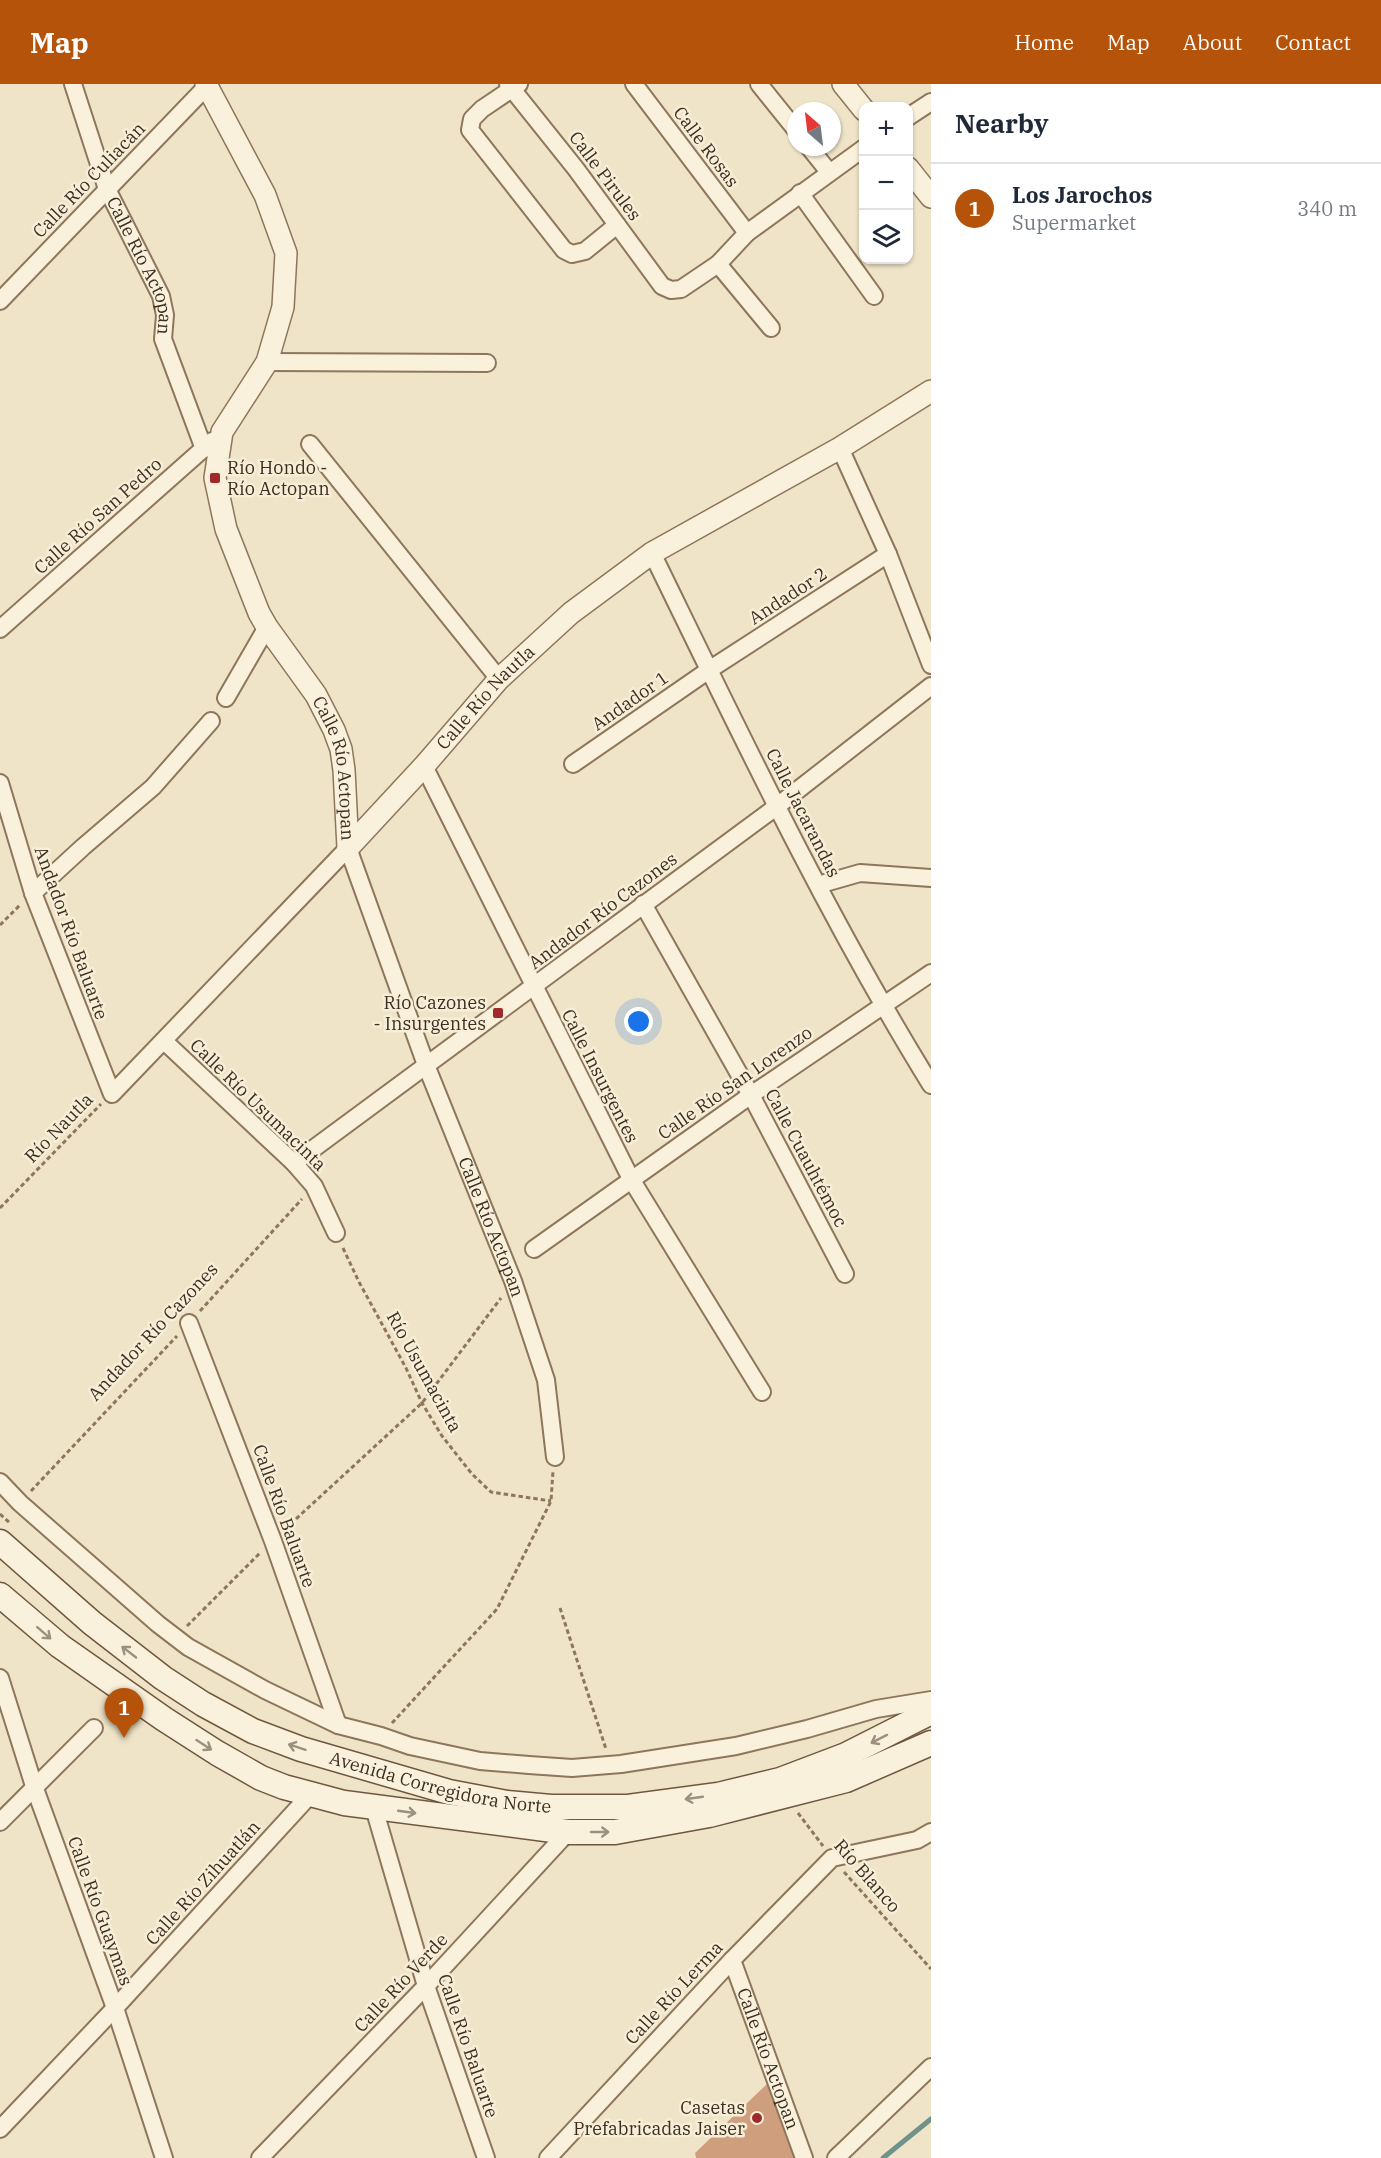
<!DOCTYPE html>
<html lang="en">
<head>
<meta charset="utf-8">
<style>
	:root { --surface:#fff; --page:#f6f6f7; --text:#1f2937; --muted:#747a83; --line:#e0e1e3; --accent:#b45309 }
	body { margin:0; font-family:"IBM Plex Serif",serif; background:var(--page); color:var(--text) }
	.controls { position:absolute; right:18px; top:18px; display:grid; overflow:hidden; border-radius:12px; box-shadow:0 2px 4px #0004 }
	.controls button { width:54px; height:54px; display:grid; place-items:center; padding:0; border:0; border-bottom:2px solid var(--line); background:var(--surface); color:var(--text); font:30px sans-serif }
	.compass { position:absolute; left:787px; top:18px; width:54px; height:54px; border-radius:50%; background:var(--surface); box-shadow:0 2px 4px #0004; rotate:332deg }
	.you { position:absolute; left:639px; top:938px; width:21px; height:21px; margin:-15px; border:4px solid #fff; border-radius:50%; background:#1a73e8; box-shadow:0 0 0 9px #1a73e833 }
	.badge { display:grid; place-items:center; width:39px; height:39px; border-radius:50%; background:var(--accent); color:#fff; font-size:20px; font-weight:700 }
	.pin { position:absolute; translate:-50% -50px; filter:drop-shadow(0 2px 3px #0008) }
	.pin::after { content:''; position:absolute; top:32px; width:21px; height:18px; background:inherit; clip-path:polygon(0 0,100% 0,50% 100%) }
	.list { margin:0; padding:0; list-style:none }
	h2 { display:flex; justify-content:space-between; align-items:center; height:78px; margin:0; padding:0 24px; font-size:26px }
	h2 small { font-size:20px; font-weight:400; color:var(--muted) }
	.list li { display:grid; grid-template-columns:39px 1fr auto; gap:18px; align-items:center; box-sizing:border-box; height:90px; padding:0 24px; border-top:2px solid var(--line) }
	.list b { display:block; font-size:22px; white-space:nowrap }
	.list p { margin:0; font-size:20px; white-space:nowrap; color:var(--muted) }
	.list em { font-size:20px; font-style:normal; color:var(--muted) }
	.icon { flex:none; width:33px; height:33px; fill:none; stroke:currentColor; stroke-width:2; stroke-linecap:round; stroke-linejoin:round }
	.map { position:relative; flex:none; width:931px; height:2074px; overflow:hidden }
	header { display:flex; align-items:center; gap:36px; box-sizing:border-box; height:84px; padding:0 30px; background:var(--accent); color:#fff }
	header strong { font-size:28px }
	nav { display:flex; gap:33px; margin-inline-start:auto; font-size:21px }
	main { display:flex }
	aside { flex:1; background:var(--surface) }
	.map>svg:first-child { display:block }
	.lines { fill:none; stroke-linecap:round; stroke-linejoin:round }
	.stream { stroke:#6f938a; stroke-width:5 }
	.building { fill:#cf9f7d }
	.minor-casing { stroke:#8d765c; stroke-width:20 }
	.tertiary-casing { stroke:#8d765c; stroke-width:24 }
	.secondary-casing { stroke:#6f573f; stroke-width:27 }
	.path { stroke:#8d765c; stroke-width:3; stroke-dasharray:4.5 3; stroke-linecap:butt }
	.minor { stroke:#faf1dc; stroke-width:16 }
	.tertiary { stroke:#faf1dc; stroke-width:21 }
	.secondary { stroke:#faf1dc; stroke-width:24 }
	.oneway { stroke:#9c907e }
	.poi-dot { fill:#9e2a2b; stroke:#f7eed8; stroke-width:2 }
	.labels { text-anchor:middle; stroke-width:5; stroke-linejoin:round; paint-order:stroke }
	.street-label { font-size:18px; fill:#3d2e20; stroke:#f7eed8 }
	.poi-label { font-size:18px; fill:#3d2e20; stroke:#f7eed8; text-anchor:end }
</style>
</head>
<body>
<header>
<strong>Map</strong>
<nav><a>Home</a><a>Map</a><a>About</a><a>Contact</a></nav>
</header>
<main>
<div class="map">
<svg width="931" height="2074" viewBox="0 0 931 2074">
	<rect width="100%" height="100%" fill="#f0e4c8"/>
	<g class="lines">
		<!-- stream -->
		<path class="stream" d="M883,2074L931,2035"/>
	</g>
	<!-- building -->
	<path class="building" d="M769,1998L796,2074H696L695,2069Z"/>
	<g class="lines">
		<defs>
			<g id="minor">
				<path id="s1" d="M73,0L107,105L161,212L165,231L163,255L204,365"/>
				<path d="M508,0L576,85L662,202L671,206L681,205L718,180L747,149L864,64"/>
				<path d="M519,0L482,25L472,35L470,46L564,166L572,170L585,167L617,141"/>
				<path d="M634,0L747,149"/>
				<path d="M759,0L796,46"/>
				<path d="M908,33L931,18"/>
				<path d="M809,63L829,88"/>
				<path d="M800,109L874,212"/>
				<path d="M718,180L771,244"/>
				<path d="M0,217L207,2"/>
				<path d="M267,278L487,279"/>
				<path d="M310,360L499,595"/>
				<path d="M840,364L888,470L931,581"/>
				<path d="M652,469C740,649 826,831 931,1001"/>
				<path d="M0,545L212,357"/>
				<path d="M226,614L267,543"/>
				<path d="M573,680L709,586L888,470"/>
				<path d="M424,682L631,1095L762,1308"/>
				<path id="s2" d="M0,699L33,809L112,1010L348,764L426,981L513,1197L546,1296L555,1373"/>
				<path d="M818,801L860,789L931,794"/>
				<path d="M33,809L83,763L153,703L211,637"/>
				<path d="M643,820L751,1011L845,1190"/>
				<path d="M164,957L294,1079L314,1102L336,1149"/>
				<path d="M294,1079L776,723L931,602"/>
				<path d="M534,1165L751,1011L931,889"/>
				<path d="M189,1239L273,1457L338,1641"/>
				<path d="M0,1398L20,1419L158,1540L188,1563L265,1606L338,1641L381,1652L410,1662L480,1677L529,1681L572,1684L621,1680L736,1662L807,1645L876,1625L931,1616"/>
				<path d="M0,1594L34,1702L115,1924L164,2074"/>
				<path d="M374,1724L426,1902L486,2074"/>
				<path d="M0,1738L94,1644"/>
				<path id="s3" d="M732,1876L804,2074"/>
				<path d="M0,2045L115,1924L310,1711"/>
				<path d="M260,2074L426,1902L568,1748"/>
				<path d="M548,2074L732,1876L832,1774L917,1756L931,1748"/>
				<path d="M836,2074L931,1983"/>
			</g>
			<g id="tertiary">
				<path id="s4" d="M206,0L265,111L286,169L283,223L267,278L222,348L215,394L226,445L259,529L267,543L316,611L334,646L341,665L344,686L348,764"/>
				<path d="M843,0L864,26"/>
				<path d="M908,84L931,113"/>
				<path id="s5" d="M348,764L424,682L499,595L571,529L652,469L840,364L931,307"/>
			</g>
			<g id="secondary">
				<path id="s6" d="M0,1458L92,1539L163,1594L203,1620L253,1647L301,1665L449,1708L507,1719L551,1723H628L718,1711L780,1696L846,1671L931,1628"/>
				<path d="M0,1511L60,1562L164,1635L217,1669L261,1694L284,1703L344,1719L568,1748H615L709,1731L846,1696L931,1659"/>
			</g>
		</defs>
		<!-- minor casing -->
		<use href="#minor" class="minor-casing"/>
		<!-- tertiary casing -->
		<use href="#tertiary" class="tertiary-casing"/>
		<!-- secondary casing -->
		<use href="#secondary" class="secondary-casing"/>
		<!-- path -->
		<path class="path" d="M0,841L20,821
			M0,1124L101,1020
			M343,1164L359,1198L406,1284L422,1319L442,1352L472,1390L491,1408L551,1417
			M200,1227L302,1115
			M31,1407L177,1252
			M0,1430L10,1439
			M285,1445L422,1319L501,1214
			M560,1524L606,1665
			M187,1542L261,1468
			M392,1639L497,1525L551,1417L553,1387
			M798,1729L823,1762
			M844,1788L931,1885"/>
		<!-- minor -->
		<use href="#minor" class="minor"/>
		<!-- tertiary -->
		<use href="#tertiary" class="tertiary"/>
		<!-- secondary -->
		<use href="#secondary" class="secondary"/>
	</g>
	<!-- one-way arrows -->
	<defs><path id="oneway-shaft" d="M-6 0H5M1.5-3L5.5 0L1.5 3" fill="none" stroke-width="1.6" stroke-linecap="round" stroke-linejoin="round" transform="scale(1.5)"/></defs>
	<g class="oneway">
		<use href="#oneway-shaft" transform="translate(44 1549) rotate(41)"/>
		<use href="#oneway-shaft" transform="translate(129 1568) rotate(-142)"/>
		<use href="#oneway-shaft" transform="translate(879 1655) rotate(153)"/>
		<use href="#oneway-shaft" transform="translate(204 1661) rotate(33)"/>
		<use href="#oneway-shaft" transform="translate(297 1663) rotate(-162)"/>
		<use href="#oneway-shaft" transform="translate(694 1714) rotate(172)"/>
		<use href="#oneway-shaft" transform="translate(407 1728) rotate(8)"/>
		<use href="#oneway-shaft" transform="translate(600 1748)"/>
	</g>
	<!-- markers -->
	<g class="poi-dot">
		<rect x="209" y="388" width="12" height="12" rx="3"/>
		<rect x="492" y="923" width="12" height="12" rx="3"/>
		<circle cx="757" cy="2034" r="6"/>
	</g>
	<g class="labels">
		<!-- street labels -->
		<g class="street-label">
			<text transform="translate(706 63) rotate(53)" y="6">Calle Rosas</text>
			<text transform="translate(605 92) rotate(53)" y="6">Calle Pirules</text>
			<text transform="translate(89 96) rotate(-46)" y="6">Calle Río Culiacán</text>
			<text dy="6" stroke="none"><textPath href="#s1" startOffset="195">Calle Río Actopan</textPath></text>
			<text transform="translate(98 432) rotate(-42)" y="6">Calle Río San Pedro</text>
			<text transform="translate(788 512) rotate(-33)" y="6">Andador 2</text>
			<text dy="6" stroke="none"><textPath href="#s5" startOffset="204">Calle Río Nautla</textPath></text>
			<text transform="translate(630 617) rotate(-35)" y="6">Andador 1</text>
			<text dy="6" stroke="none"><textPath href="#s4" startOffset="748">Calle Río Actopan</textPath></text>
			<text transform="translate(803 729) rotate(63)" y="6">Calle Jacarandas</text>
			<text transform="translate(603 827) rotate(-37)" y="6">Andador Río Cazones</text>
			<text transform="translate(71 849) rotate(70)" y="6">Andador Río Baluarte</text>
			<text transform="translate(600 992) rotate(63)" y="6">Calle Insurgentes</text>
			<text transform="translate(735 999) rotate(-35)" y="6">Calle Río San Lorenzo</text>
			<text transform="translate(258 1021) rotate(44)" y="6">Calle Río Usumacinta</text>
			<text transform="translate(59 1044) rotate(-46)" y="6">Río Nautla</text>
			<text transform="translate(806 1074) rotate(62)" y="6">Calle Cuauhtémoc</text>
			<text dy="6" stroke="none"><textPath href="#s2" startOffset="1077">Calle Río Actopan</textPath></text>
			<text transform="translate(153 1248) rotate(-47)" y="6">Andador Río Cazones</text>
			<text transform="translate(424 1288) rotate(61)" y="6">Río Usumacinta</text>
			<text transform="translate(284 1432) rotate(70)" y="6">Calle Río Baluarte</text>
			<text dy="6" stroke="none"><textPath href="#s6" startOffset="512">Avenida Corregidora Norte</textPath></text>
			<text transform="translate(867 1792) rotate(49)" y="6">Río Blanco</text>
			<text transform="translate(203 1799) rotate(-48)" y="6">Calle Río Zihuatlán</text>
			<text transform="translate(100 1827) rotate(70)" y="6">Calle Río Guaymas</text>
			<text transform="translate(401 1899) rotate(-47)" y="6">Calle Río Verde</text>
			<text transform="translate(674 1909) rotate(-47)" y="6">Calle Río Lerma</text>
			<text transform="translate(468 1962) rotate(71)" y="6">Calle Río Baluarte</text>
			<text dy="6" stroke="none"><textPath href="#s3" startOffset="105">Calle Río Actopan</textPath></text>
		</g>
		<!-- poi labels -->
		<g class="poi-label">
			<text x="227" y="390" text-anchor="start">Río Hondo -<tspan x="227" dy="21">Río Actopan</tspan></text>
			<text x="486" y="925">Río Cazones<tspan x="486" dy="21">- Insurgentes</tspan></text>
			<text x="745" y="2030">Casetas<tspan x="745" dy="21">Prefabricadas Jaiser</tspan></text>
		</g>
	</g>
</svg>
<div class="controls">
<button>+</button>
<button>−</button>
<button><svg class="icon" aria-label="layers" viewBox="0 0 24 24"><path d="M12 4l9 5-9 5-9-5zM3 14l9 5 9-5"/></svg></button>
</div>
<svg class="compass" viewBox="-18 -18 36 36"><path d="M0-13l5 13h-10z" fill="#e53935"/><path d="M0 13l5-13h-10z" fill="#747a83"/></svg>
<div class="you"></div>
<div class="pin badge" style="left:124px;top:1654px">1</div>
</div>
<aside>
<h2>Nearby<small></small></h2>
<ul class="list">
<li><span class="badge">1</span><div><b>Los Jarochos</b><p>Supermarket</p></div><em>340 m</em></li>
</ul>
</aside>
</main>
</body>
</html>
